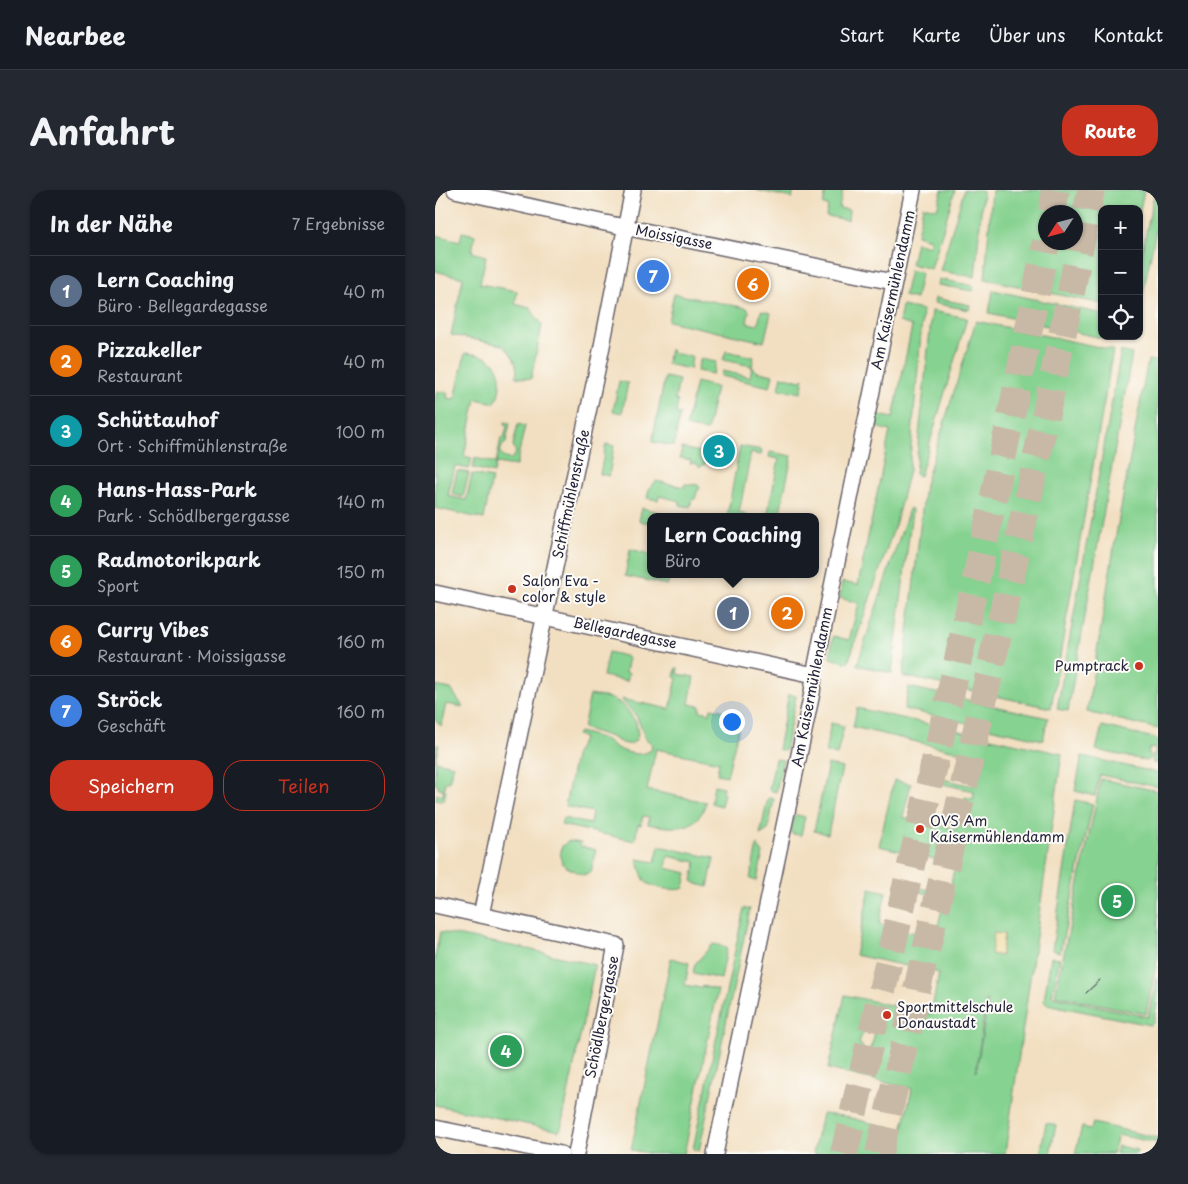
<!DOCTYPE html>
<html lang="de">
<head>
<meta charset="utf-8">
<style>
	:root { --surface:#171b24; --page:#242831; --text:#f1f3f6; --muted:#9ea1a6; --line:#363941; --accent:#c8321e }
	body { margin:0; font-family:"Playpen Sans",sans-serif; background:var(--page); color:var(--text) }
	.controls { position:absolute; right:15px; top:15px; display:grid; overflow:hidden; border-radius:10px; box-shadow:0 1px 4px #0004 }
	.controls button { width:45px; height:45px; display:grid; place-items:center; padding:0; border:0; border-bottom:1px solid var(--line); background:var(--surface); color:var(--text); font:25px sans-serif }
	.compass { position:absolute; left:603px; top:15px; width:45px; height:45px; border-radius:50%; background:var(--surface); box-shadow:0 1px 4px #0004; rotate:234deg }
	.you { position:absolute; left:296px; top:531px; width:18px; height:18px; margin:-12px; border:4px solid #fff; border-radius:50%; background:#1a73e8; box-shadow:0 0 0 8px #1a73e833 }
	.badge { display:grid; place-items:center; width:32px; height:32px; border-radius:50%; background:var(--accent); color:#fff; font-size:16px; font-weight:700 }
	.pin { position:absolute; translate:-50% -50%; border:2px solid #fff; box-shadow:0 1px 5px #0006 }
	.popup { position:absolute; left:212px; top:323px; width:172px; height:65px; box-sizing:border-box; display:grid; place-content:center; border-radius:10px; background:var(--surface); filter:drop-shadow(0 1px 4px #0005); font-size:16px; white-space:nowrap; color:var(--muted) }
	.popup b { font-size:19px; color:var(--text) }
	.popup::after { content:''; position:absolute; left:50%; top:100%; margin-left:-10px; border:10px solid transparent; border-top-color:var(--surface) }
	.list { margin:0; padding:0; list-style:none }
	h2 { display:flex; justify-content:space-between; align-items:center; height:65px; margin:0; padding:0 20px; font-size:21px }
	h2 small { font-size:16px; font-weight:400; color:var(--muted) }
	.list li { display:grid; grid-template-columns:32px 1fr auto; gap:15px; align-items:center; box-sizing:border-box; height:70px; padding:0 20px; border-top:1px solid var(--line) }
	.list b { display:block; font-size:19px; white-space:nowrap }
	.list p { margin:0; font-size:16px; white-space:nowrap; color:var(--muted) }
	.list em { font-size:16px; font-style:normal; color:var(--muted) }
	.actions { display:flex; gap:10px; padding:15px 20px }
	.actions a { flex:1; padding:11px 0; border:1px solid var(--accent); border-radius:20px; text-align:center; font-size:18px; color:var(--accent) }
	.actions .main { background:var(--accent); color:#fff }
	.icon { flex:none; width:28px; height:28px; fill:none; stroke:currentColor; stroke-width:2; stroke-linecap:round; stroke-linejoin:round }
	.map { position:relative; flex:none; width:723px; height:964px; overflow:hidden; border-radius:20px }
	header { display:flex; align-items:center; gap:30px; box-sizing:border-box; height:70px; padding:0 25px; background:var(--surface); border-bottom:1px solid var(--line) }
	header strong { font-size:24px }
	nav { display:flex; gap:28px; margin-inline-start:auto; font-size:18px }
	.intro { display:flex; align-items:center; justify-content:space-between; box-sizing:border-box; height:120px; padding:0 30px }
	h1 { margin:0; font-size:35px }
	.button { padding:12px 22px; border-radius:20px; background:var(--accent); color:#fff; font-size:18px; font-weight:700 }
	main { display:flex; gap:30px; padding:0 30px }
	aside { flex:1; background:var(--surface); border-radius:20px; box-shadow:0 1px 4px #0004 }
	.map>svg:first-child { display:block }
	.green { fill:#86d290; stroke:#547a66; fill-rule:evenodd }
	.sand { fill:#eeda9e; stroke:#887e6c }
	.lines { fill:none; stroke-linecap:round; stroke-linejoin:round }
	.highway-tunnel { stroke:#c8b9a6; stroke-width:28; stroke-dasharray:28 14; stroke-linecap:butt }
	.street-casing { stroke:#6b646a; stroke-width:18 }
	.street { stroke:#fff; stroke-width:15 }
	.tram { stroke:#22223b; stroke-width:1 }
	.poi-dot { fill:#c8321e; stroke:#fdfcf7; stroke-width:2 }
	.labels { text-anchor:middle; stroke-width:4; stroke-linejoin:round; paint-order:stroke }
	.street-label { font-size:14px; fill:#22223b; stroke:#fdfcf7 }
	.poi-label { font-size:14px; fill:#22223b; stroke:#fdfcf7; text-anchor:start }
</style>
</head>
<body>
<header>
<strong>Nearbee</strong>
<nav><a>Start</a><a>Karte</a><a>Über uns</a><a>Kontakt</a></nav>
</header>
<div class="intro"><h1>Anfahrt</h1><a class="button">Route</a></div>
<main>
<aside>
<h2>In der Nähe<small>7 Ergebnisse</small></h2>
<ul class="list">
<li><span class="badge" style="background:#5c6f8a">1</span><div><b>Lern Coaching</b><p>Büro · Bellegardegasse</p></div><em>40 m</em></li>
<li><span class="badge" style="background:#e8710a">2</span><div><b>Pizzakeller</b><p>Restaurant</p></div><em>40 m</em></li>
<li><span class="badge" style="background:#0f9aa8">3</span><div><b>Schüttauhof</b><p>Ort · Schiffmühlenstraße</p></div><em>100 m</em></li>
<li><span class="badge" style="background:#2e9e5b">4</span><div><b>Hans-Hass-Park</b><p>Park · Schödlbergergasse</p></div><em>140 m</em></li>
<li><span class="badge" style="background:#2e9e5b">5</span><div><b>Radmotorikpark</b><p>Sport</p></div><em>150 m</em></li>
<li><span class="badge" style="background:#e8710a">6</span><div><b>Curry Vibes</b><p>Restaurant · Moissigasse</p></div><em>160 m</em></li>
<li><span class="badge" style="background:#3f7fe0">7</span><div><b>Ströck</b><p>Geschäft</p></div><em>160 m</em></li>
</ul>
<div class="actions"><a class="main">Speichern</a><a>Teilen</a></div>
</aside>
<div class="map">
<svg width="723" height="964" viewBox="0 0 723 964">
	<rect width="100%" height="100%" fill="#fdfcf7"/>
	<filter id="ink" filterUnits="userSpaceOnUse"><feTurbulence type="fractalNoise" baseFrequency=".02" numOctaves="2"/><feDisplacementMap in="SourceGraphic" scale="10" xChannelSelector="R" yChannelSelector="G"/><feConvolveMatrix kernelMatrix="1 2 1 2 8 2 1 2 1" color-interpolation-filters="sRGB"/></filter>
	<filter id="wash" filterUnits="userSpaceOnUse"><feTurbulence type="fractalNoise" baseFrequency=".0096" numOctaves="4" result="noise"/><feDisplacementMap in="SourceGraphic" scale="20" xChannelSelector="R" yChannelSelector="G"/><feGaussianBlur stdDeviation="1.12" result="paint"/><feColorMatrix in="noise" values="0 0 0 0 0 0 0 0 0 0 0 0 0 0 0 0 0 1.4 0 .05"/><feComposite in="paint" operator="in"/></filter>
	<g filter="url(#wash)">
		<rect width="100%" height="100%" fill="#f2dfc1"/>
		<!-- green -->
		<path class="green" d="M320,0H359L357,8Z
			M391,0H408L404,18L414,20L413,30L391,26L393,16L388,15Z
			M507,0H520L496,79L476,74L481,52L494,56L495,49L482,45L488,16L502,19Z
			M529,0H548L540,87L505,81Z
			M557,0H709L704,25V19H667V114L550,89ZM610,22H640V52H610Z
			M720,0H723V30L704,123V76Z
			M27,42L40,45L37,62L51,66L45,94L82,101L80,114L95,118L107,135L96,189L81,187C84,174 77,163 67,155L16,145L28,88L0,81V50L1,45L25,51Z
			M475,80L486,83L481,109L469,106Z
			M504,89L539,96L538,101L503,95Z
			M558,100L667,124V146H681L680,151L554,123Z
			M239,104L312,118L314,121L312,133L323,135L326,121L336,123L329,152L233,131Z
			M500,108L535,115L534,120L499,113Z
			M467,116L488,120L474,280L461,332L413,473L395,468L398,446L414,450L424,413L405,408L407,392L423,395L455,241L441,237L443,225L458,228L477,136L464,132Z
			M497,121L532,128L485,286L480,284Z
			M541,131L678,160L616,518L468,486L490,294Z
			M235,159L239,163L257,167L255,179L232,174Z
			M291,161L319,167L317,176L320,181L338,185L335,197L286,186L287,181L315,187L317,176L288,170Z
			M686,161L697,164L633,521L622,519Z
			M30,163C37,164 48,165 54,169C69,179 67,199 60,213L41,209L29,266L37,268L34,279L20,276L13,306L31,310L37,284L57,288L49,329L0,318V211L2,201L13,203L12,208L20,209Z
			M265,169L281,172L278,184L262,181Z
			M713,170L723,172V539L652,522L681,345Z
			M347,186L365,191L369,188L366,203L344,199Z
			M230,187L244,190L240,210L243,211L241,223L245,224L239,256L217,252Z
			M184,191L193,193L187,223L178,221Z
			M261,192L281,197L272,241L251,236Z
			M70,232L75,233L71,253L67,256L65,263C68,268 71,269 76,269L81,263L78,255L83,234L90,236L81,276L61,273L59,283L38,278L40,268L61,273L66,248H69L72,236L69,235Z
			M171,254L179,256L174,286L165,284Z
			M305,256L327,260L326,265L316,263L304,323L314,325L313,327H292Z
			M247,258L270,263L269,270L270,274L265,277L260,273H255L256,270L245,268Z
			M335,262L357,266L344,327H332L344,269L334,267Z
			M22,281L34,283L28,307L17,304Z
			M221,291L249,297L250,294L263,295L265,298L262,302L260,309H257L255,317L245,315V311L224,306L223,310L212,308L214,299Z
			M207,318L224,322L223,327H216L215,333L204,331Z
			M476,318L477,321L457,483L422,475L474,319Z
			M195,359L215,364L216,384H235L233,395L190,386Z
			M173,462L194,467L191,482L194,483L192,491L168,486Z
			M241,478H243L242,484L259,487L254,514L265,516V521L275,523L276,518L307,525L292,586L282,584L284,572L221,559L212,600L271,612C262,644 237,638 213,634L214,627L208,626L206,635L203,634L200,651L126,635L128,628L155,634L157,622L130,616L141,562L149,548L142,545L144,542C152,544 162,546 171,550C174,551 177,555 180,557C191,563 207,568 217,559L216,553L210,548L202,527L186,509L235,519L242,488L239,487Z
			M0,496L16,499L28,517L11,514L6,536L0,530Z
			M474,497L613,528L608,550L469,519Z
			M354,504L361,506L350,561L343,559Z
			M155,505L175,508L183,512L190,517L201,532L203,545L201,550L196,554H192L187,553L176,547L148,538Z
			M422,518L627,564L570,964H378L387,924L408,926L467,941L477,899L393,879L410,805L496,824L504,783L420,765L435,698L451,702L444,734L500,748L508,715L512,716L514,709L461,696L462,693L514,704L520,674L444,656L459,590L476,594L468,627L522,639L530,607L538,609L539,601L485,589L486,584L538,596L546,567L418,537ZM569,744L566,766L556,764ZM551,811H553L541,882V881ZM433,839H437C442,845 437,852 435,859L430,861L424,852L427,845ZM461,853L483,859L480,873L457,868Z
			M396,533L409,536L402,565L390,562Z
			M667,536L723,549V574L718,573L717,568L721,562L718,558L714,559L713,562L716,566L713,571L661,560Z
			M1,555H4L0,571L18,575L14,592H10L9,599L11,600L9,611L1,609L2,604L8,606V599L3,598V595L0,594V559Z
			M647,566L723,583V597L665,585L660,606L640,601Z
			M340,569L348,570L341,602L334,600Z
			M393,574L407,578L393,644L379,641Z
			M666,589L723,601V766L711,824L620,805Z
			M279,595L288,597L287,602L289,603L286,616L276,613Z
			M333,608L339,609L333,640L325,645Z
			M640,610L658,614L625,762L617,760Z
			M362,625L370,627L366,645L357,644L356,641L359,626Z
			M134,651L146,653L145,656L161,660L156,682L148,685C131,676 122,678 127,656Z
			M322,655L328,663L322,691L315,689Z
			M224,656L279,668L273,697L262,694L257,691L261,672L233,666L231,678L252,683L249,698C243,702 216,698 211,692C206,686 205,675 202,669L220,672Z
			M309,718L315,719L264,961L258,959Z
			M5,742L93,759L160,775L126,938L124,941L0,915V766Z
			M278,754L292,757L286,789L258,783L260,774Z
			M616,767L625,768L617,806L713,827L721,789H723V810L718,833L715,835L611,814L609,810Z
			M236,768L254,773L250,795L266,798L267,796L283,800L249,964H216L196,960Z
			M611,933L621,935L615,964H605Z
			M658,933L723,948V953L683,945L678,964H640L647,937L656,939Z
			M683,956L702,960L701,964H681Z"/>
		<!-- sand -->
		<path class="sand" d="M559,743L569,744L566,766L556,764Z"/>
	</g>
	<g filter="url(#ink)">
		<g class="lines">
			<!-- highway-tunnel -->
			<path class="highway-tunnel" d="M617,22L621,0
				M409,964C479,661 552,358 611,52
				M444,964C518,643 594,323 656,0"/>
			<defs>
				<path id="street" d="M20,0L170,33L458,92
					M0,403L379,485
					M0,715L181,755L141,964
					M46,725L165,166L198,0
					M0,938L126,964
					M280,964L377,503L379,485L478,0"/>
			</defs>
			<!-- street casing -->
			<use href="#street" class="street-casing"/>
			<!-- street -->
			<use href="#street" class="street"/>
			<!-- tram -->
			<path class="tram" d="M651,803L665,790"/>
		</g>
	</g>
	<!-- markers -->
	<g class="poi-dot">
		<circle cx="77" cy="399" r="5"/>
		<circle cx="704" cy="476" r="5"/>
		<circle cx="485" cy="639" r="5"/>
		<circle cx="452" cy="825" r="5"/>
	</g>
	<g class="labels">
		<!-- street labels -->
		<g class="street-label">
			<text transform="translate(239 47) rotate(11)" y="5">Moissigasse</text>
			<text transform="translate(458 100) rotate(-78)" y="5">Am Kaisermühlendamm</text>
			<text transform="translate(136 304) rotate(-78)" y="5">Schiffmühlenstraße</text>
			<text transform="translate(190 443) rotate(12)" y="5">Bellegardegasse</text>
			<text transform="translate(377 497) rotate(-79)" y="5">Am Kaisermühlendamm</text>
			<text transform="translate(167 827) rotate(-79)" y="5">Schödlbergergasse</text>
		</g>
		<!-- poi labels -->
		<g class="poi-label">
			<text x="87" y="396">Salon Eva -<tspan x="87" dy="16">color &amp; style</tspan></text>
			<text x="694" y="481" text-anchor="end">Pumptrack</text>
			<text x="495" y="636">OVS Am<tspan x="495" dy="16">Kaisermühlendamm</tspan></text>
			<text x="462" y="822">Sportmittelschule<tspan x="462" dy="16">Donaustadt</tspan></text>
		</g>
	</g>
</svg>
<div class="controls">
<button>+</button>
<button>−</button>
<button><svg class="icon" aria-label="locate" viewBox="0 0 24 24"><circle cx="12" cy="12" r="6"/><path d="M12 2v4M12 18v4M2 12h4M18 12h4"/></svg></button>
</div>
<svg class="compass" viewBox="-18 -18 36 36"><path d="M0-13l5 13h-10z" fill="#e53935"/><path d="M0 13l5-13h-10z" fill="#9ea1a6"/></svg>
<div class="you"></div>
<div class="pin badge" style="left:298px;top:423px;background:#5c6f8a">1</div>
<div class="popup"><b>Lern Coaching</b>Büro</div>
<div class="pin badge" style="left:352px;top:423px;background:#e8710a">2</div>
<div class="pin badge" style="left:284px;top:261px;background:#0f9aa8">3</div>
<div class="pin badge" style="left:71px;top:861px;background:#2e9e5b">4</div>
<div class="pin badge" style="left:682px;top:711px;background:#2e9e5b">5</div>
<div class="pin badge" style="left:318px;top:94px;background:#e8710a">6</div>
<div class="pin badge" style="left:218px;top:86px;background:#3f7fe0">7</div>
</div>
</main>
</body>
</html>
